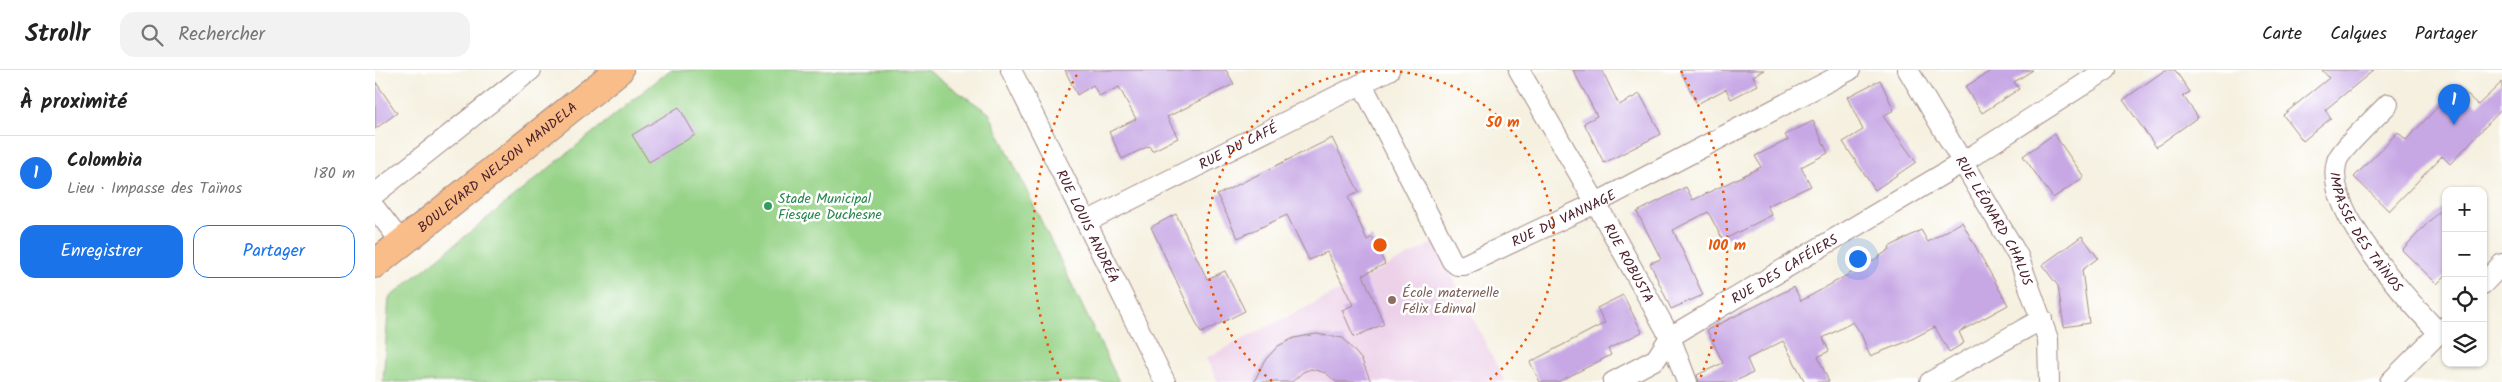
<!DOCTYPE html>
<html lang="fr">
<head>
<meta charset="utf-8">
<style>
	:root { --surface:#fff; --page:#f2f2f2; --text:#222; --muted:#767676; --line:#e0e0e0; --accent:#1a73e8 }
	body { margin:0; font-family:Kalam,sans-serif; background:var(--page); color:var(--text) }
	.controls { position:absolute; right:15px; bottom:15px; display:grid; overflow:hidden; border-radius:10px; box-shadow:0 1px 4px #0004 }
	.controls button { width:45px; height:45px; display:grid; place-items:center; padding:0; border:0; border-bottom:1px solid var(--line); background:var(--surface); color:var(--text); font:25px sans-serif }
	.you { position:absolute; left:1482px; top:188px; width:18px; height:18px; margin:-12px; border:4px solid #fff; border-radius:50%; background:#1a73e8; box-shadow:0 0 0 8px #1a73e833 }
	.badge { display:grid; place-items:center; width:32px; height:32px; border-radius:50%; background:var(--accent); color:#fff; font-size:16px; font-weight:700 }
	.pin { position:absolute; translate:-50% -41px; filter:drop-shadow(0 1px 2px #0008) }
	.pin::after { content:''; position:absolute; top:26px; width:18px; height:15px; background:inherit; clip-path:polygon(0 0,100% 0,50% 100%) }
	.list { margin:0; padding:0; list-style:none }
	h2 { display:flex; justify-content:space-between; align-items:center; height:65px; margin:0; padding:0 20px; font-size:21px }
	h2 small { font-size:16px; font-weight:400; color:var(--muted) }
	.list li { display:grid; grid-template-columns:32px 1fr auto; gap:15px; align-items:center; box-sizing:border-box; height:75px; padding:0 20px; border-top:1px solid var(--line) }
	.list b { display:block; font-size:19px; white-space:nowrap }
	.list p { margin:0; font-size:16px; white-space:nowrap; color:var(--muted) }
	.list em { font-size:16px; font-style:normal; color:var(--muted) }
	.actions { display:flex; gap:10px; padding:15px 20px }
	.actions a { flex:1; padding:11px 0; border:1px solid var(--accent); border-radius:15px; text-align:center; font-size:18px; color:var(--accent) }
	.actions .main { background:var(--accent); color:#fff }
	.icon { flex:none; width:28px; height:28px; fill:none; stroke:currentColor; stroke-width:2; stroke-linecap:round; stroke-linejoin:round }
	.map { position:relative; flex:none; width:2127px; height:312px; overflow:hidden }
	header { display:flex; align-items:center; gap:30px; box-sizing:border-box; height:70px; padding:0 25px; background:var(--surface); border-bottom:1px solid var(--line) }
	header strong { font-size:24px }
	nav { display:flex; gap:28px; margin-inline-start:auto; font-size:18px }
	.search { width:350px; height:45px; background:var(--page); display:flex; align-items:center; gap:12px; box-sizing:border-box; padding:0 18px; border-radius:15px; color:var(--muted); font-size:19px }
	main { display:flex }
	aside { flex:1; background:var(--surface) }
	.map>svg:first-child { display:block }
	.built { fill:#edd1e9 }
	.green { fill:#96d387; stroke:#707959 }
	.building { fill:#c7a8e5 }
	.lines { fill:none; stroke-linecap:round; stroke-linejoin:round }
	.minor-casing { stroke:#a08885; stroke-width:22 }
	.primary-casing { stroke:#a08885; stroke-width:30 }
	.minor { stroke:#fff; stroke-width:20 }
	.primary { stroke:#f8bd89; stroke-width:28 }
	.ring { fill:none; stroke:#e8590c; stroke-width:2.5; stroke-dasharray:2.5 5 }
	.leisure-dot { fill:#2e9e5b; stroke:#fff; stroke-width:2 }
	.education-dot { fill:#8d6e63; stroke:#fff; stroke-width:2 }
	.labels { text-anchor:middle; stroke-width:5; stroke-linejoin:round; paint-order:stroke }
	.street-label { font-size:14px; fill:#4a1f2b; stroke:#fff }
	.leisure-label { font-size:14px; fill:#27864d; stroke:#fff; text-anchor:start }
	.education-label { font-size:14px; fill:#785e54; stroke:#fff; text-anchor:start }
	.centre { fill:#e8590c; stroke:#fff; stroke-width:2.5 }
	.ring-label { font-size:15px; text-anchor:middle; font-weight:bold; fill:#e8590c; stroke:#fff; stroke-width:5; stroke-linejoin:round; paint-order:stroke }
</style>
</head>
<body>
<header>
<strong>Strollr</strong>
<div class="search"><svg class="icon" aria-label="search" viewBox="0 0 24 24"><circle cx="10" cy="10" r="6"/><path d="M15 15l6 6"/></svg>Rechercher</div>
<nav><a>Carte</a><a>Calques</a><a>Partager</a></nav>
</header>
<main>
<aside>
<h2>À proximité<small></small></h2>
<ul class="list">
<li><span class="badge">1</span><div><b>Colombia</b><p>Lieu · Impasse des Taïnos</p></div><em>180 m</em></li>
</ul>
<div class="actions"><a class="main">Enregistrer</a><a>Partager</a></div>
</aside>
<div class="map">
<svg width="2127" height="312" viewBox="0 0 2127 312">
	<rect width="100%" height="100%" fill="#fff"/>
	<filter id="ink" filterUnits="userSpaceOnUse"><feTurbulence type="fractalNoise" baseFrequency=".02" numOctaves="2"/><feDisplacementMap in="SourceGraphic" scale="10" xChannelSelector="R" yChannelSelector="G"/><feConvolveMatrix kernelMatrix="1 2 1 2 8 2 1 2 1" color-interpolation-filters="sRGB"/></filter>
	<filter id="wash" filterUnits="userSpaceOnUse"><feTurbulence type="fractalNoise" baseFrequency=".0096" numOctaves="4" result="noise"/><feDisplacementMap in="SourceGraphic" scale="20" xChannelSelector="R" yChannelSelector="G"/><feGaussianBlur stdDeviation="1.12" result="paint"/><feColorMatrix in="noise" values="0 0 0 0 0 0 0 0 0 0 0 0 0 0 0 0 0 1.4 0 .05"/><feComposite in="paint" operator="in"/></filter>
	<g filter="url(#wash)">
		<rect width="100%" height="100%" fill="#f5f0df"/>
		<!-- built -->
		<path class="built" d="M1060,172L1130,312H843L831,288Z"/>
		<!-- green -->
		<path class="green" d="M295,0H551L614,43L744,312H8L14,228Z"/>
		<g id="blocks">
			<!-- building -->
			<path class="building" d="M690,0H851L859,14L792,47L803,68L777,81L774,76L747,89L734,62L761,49L744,17L724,26L718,15L702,25Z
				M1198,0H1227L1244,35L1265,24L1286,64L1229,93L1209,53L1222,46Z
				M1305,0H1389L1378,6L1383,15L1356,29L1351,19L1322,34Z
				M1617,0H1658L1639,12L1644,19L1607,43L1590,17Z
				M1790,0H1800L1815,22L1808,26L1823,47L1781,77L1748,30Z
				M1947,0H1999L1950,40L1956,48L1928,71L1908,45L1954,8Z
				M1505,10L1519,40L1508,46L1541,92L1500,120L1468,72L1488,60L1472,27Z
				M0,11L22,43L0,59Z
				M2127,12V39L2075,94L2067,86L2014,141L1979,107L2023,62L2031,70L2083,16L2103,35Z
				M304,37L320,65L274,92L257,65Z
				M1438,51L1453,83L1426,97L1436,116L1392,136L1397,145L1348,170L1333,142L1298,160L1328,225L1296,239L1275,193L1286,189L1262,142L1311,117L1318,130L1386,97L1380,86L1413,70L1410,65Z
				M1679,64L1709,107L1678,128L1648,86Z
				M957,68L984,122L973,127L992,170L997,167L1010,194L988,205L1009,254L979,267L967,240L978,235L952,182L934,190L912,145L863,168L842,125Z
				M2071,134V205L2062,214L2027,180Z
				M801,144L832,209L850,201L870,241L826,263L776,157Z
				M1587,152L1633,235L1584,262L1589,273L1574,282L1560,257L1531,272L1495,286L1486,264L1478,252L1448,268L1454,281L1443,287L1454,312H1430L1408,271L1372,289L1378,303L1358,312H1324L1322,305L1348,293L1332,260L1419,217L1426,231L1499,190L1515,179L1514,177L1546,160L1553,172Z
				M1707,166L1723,188L1707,200L1714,253L1689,257L1683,216L1667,195Z
				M1248,225L1267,262L1233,279L1236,285L1183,312H1165L1155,292L1230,253L1222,238Z
				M941,264L968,268L987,290L996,312H961L951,303L936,299L928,302L917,312H879L889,291L903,276L919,268Z"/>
		</g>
	</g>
	<g filter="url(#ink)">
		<use href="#blocks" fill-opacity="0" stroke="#a08885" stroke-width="1"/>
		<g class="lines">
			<defs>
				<g id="minor">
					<path id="s1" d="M636,0L790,312"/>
					<path id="s2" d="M1144,0L1221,133L1295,267L1312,312"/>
					<path id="s3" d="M1533,0L1643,186L1673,269L1674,312"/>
					<path id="s4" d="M987,14L1077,191L1082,195H1089L1221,133L1475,0"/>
					<path id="s5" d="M2013,34C2003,45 1965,80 1962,91C1947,138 2033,230 2064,263"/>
					<path d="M0,124L156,0"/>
					<path d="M0,138L27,173"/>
					<path id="s6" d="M711,152L1014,0"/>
					<path d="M2108,214L2127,194"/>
					<path id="s7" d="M1238,312L1281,289L1295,267L1588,92L1731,0"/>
					<path d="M1555,312L1667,249"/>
					<path d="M2015,312L2071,256"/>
				</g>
				<g id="primary">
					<path id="s8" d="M0,194L244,0"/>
				</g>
			</defs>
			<!-- minor casing -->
			<use href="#minor" class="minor-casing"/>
			<!-- primary casing -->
			<use href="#primary" class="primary-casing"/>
			<!-- minor -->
			<use href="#minor" class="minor"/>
			<!-- primary -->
			<use href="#primary" class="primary"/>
		</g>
	</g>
	<!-- distance rings -->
	<g class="ring">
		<path d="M897 311A174 174 0 1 1 1113 311"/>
		<path d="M686 311A347 347 0 0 1 704 1M1306 1A347 347 0 0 1 1324 311"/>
	</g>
	<!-- markers -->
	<circle class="leisure-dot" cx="393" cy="136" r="5"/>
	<circle class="education-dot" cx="1017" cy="230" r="5"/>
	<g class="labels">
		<!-- street labels -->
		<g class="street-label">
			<text dy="5" stroke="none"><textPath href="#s6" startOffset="170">RUE DU CAFÉ</textPath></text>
			<text dy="5" stroke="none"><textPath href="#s8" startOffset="156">BOULEVARD NELSON MANDELA</textPath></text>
			<text dy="5" stroke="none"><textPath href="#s4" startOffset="322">RUE DU VANNAGE</textPath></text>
			<text dy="5" stroke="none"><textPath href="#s3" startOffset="174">RUE LÉONARD CHALUS</textPath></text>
			<text dy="5" stroke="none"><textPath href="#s1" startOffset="174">RUE LOUIS ANDRÉA</textPath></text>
			<text dy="5" stroke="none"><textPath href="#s5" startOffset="156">IMPASSE DES TAÏNOS</textPath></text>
			<text dy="5" stroke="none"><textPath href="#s2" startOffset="222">RUE ROBUSTA</textPath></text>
			<text dy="5" stroke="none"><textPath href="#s7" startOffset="208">RUE DES CAFÉIERS</textPath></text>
		</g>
		<!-- leisure labels -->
		<g class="leisure-label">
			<text x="403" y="133">Stade Municipal<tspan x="403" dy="16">Fiesque Duchesne</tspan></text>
		</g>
		<!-- education labels -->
		<g class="education-label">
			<text x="1027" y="227">École maternelle<tspan x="1027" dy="16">Félix Edinval</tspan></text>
		</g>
	</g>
	<circle cx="1005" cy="175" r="8" class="centre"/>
	<g class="ring-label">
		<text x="1128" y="57">50 m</text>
		<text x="1352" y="180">100 m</text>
	</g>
</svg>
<div class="controls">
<button>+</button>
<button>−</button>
<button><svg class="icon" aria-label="locate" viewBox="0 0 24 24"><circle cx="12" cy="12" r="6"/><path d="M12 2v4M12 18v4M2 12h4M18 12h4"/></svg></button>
<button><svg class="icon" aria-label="layers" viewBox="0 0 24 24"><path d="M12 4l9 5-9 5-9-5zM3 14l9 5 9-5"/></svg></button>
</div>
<div class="you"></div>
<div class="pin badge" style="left:2079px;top:55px">1</div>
</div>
</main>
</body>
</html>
